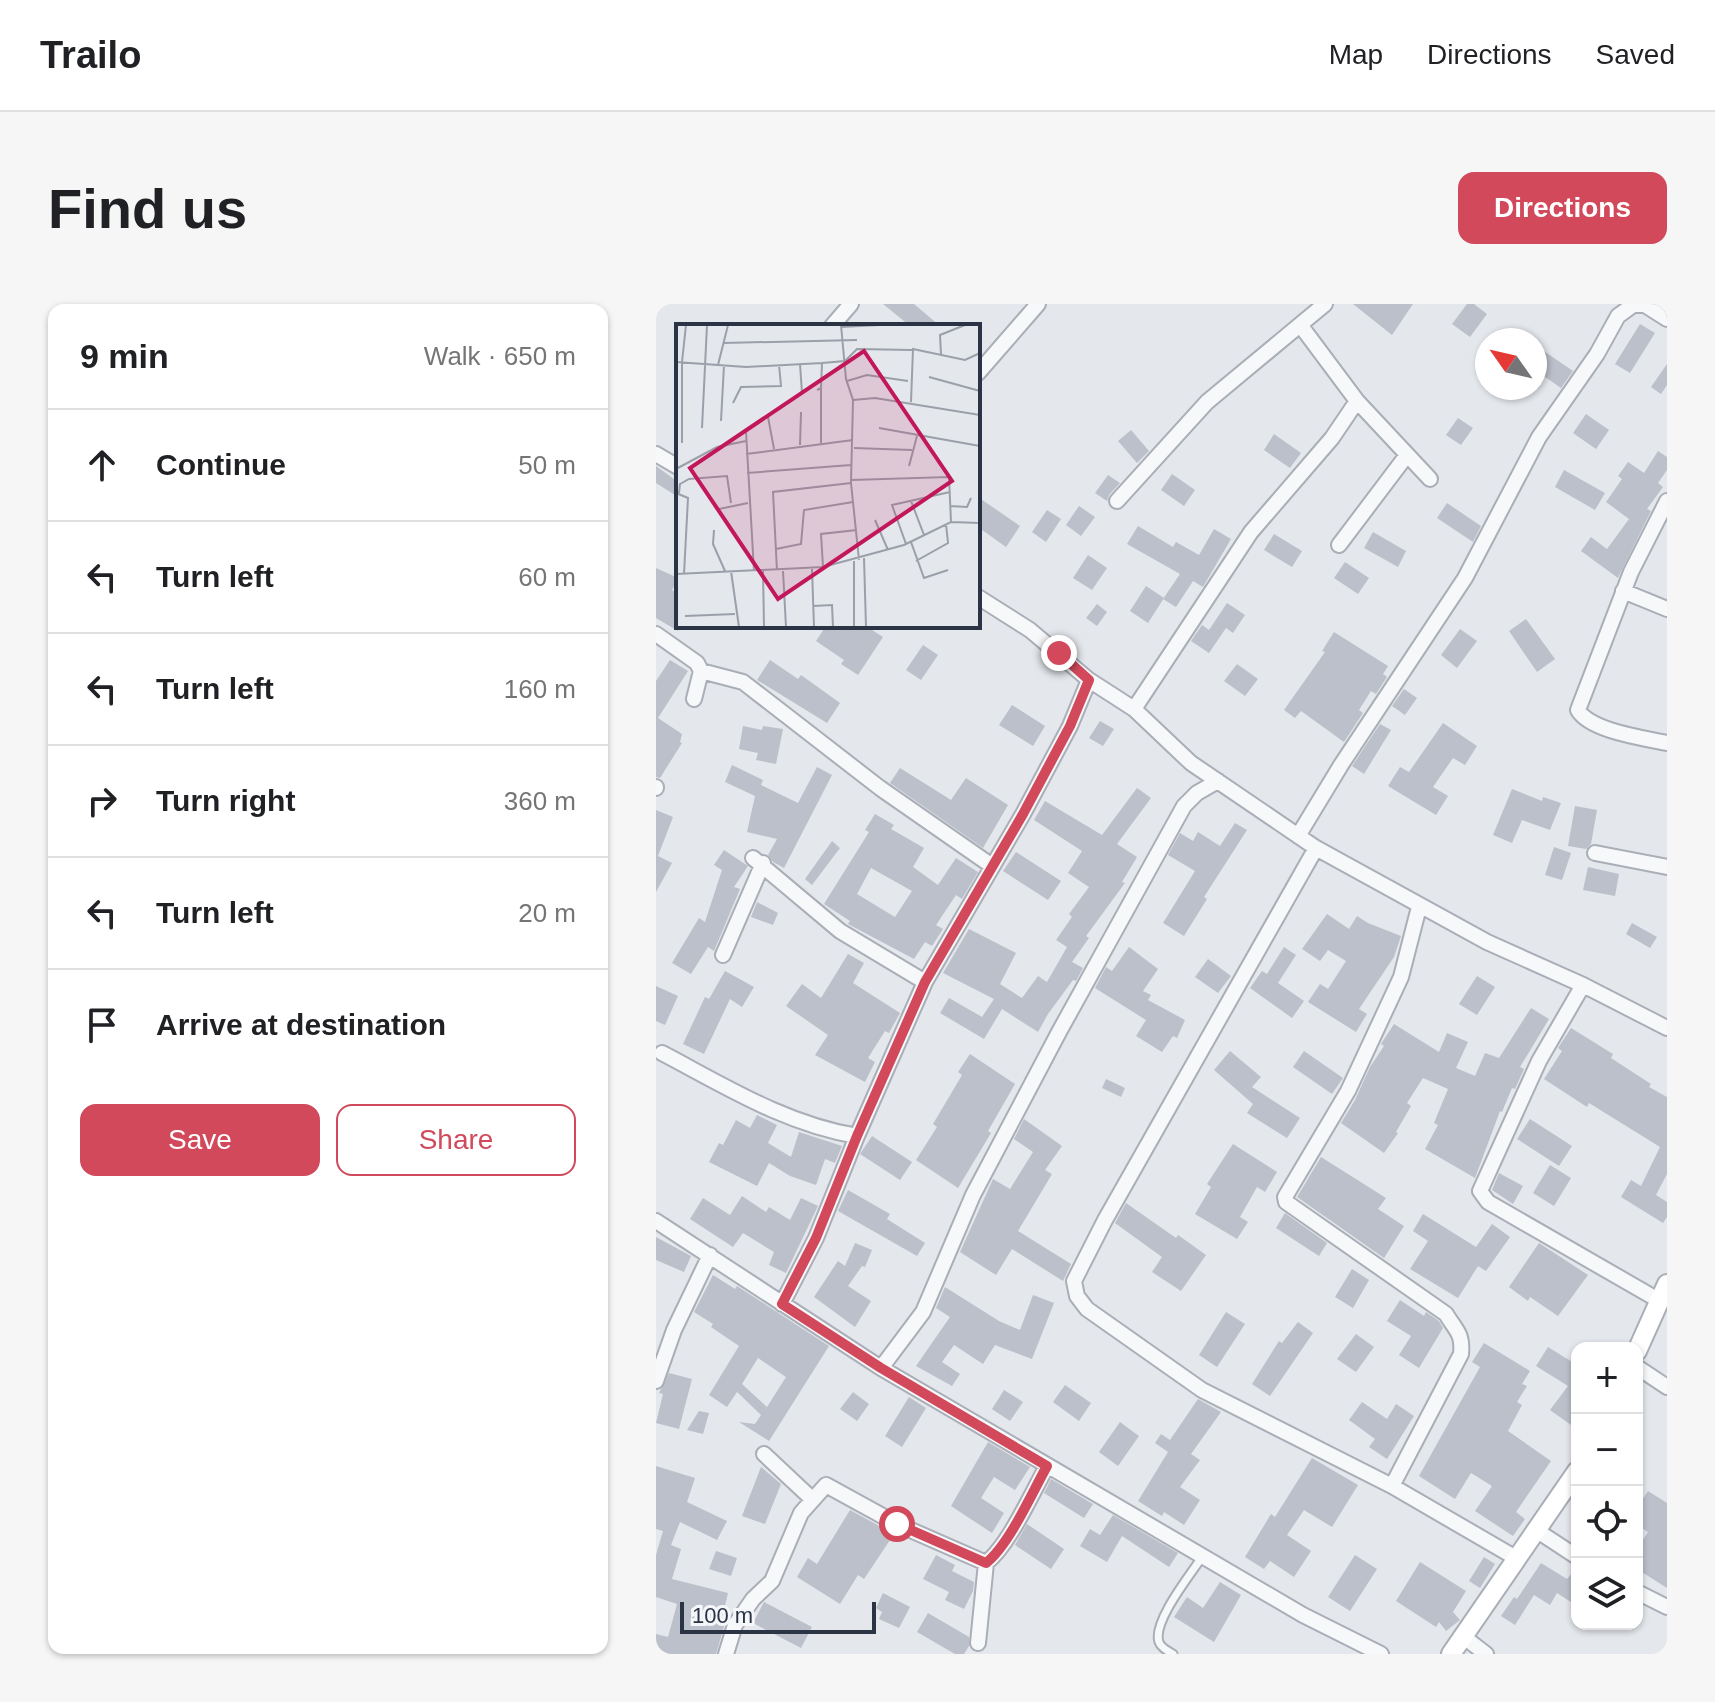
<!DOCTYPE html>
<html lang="en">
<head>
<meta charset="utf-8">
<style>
	:root { --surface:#fff; --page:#f6f6f6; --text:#202124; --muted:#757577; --line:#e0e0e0; --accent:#d1495b }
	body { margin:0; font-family:Arial,sans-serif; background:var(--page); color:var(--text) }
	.controls { position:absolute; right:24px; bottom:24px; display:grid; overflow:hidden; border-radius:16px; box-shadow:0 2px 6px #0004 }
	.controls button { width:72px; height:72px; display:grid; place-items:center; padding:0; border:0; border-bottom:2px solid var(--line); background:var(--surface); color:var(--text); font:40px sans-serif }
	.compass { position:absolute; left:819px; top:24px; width:72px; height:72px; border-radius:50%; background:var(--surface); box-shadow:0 2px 6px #0004; rotate:304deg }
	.scale { position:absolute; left:24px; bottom:20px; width:196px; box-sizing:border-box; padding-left:8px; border:4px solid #2b3445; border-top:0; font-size:22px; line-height:28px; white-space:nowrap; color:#2b3445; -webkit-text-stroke:6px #f4f6f9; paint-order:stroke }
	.stop { position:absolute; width:24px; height:24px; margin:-18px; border:6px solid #d1495b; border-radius:50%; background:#fff }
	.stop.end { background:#d1495b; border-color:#fff; box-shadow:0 2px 8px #0008 }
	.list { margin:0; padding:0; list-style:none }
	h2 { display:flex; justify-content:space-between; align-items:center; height:104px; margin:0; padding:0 32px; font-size:34px }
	h2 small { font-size:26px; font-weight:400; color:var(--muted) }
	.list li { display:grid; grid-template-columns:52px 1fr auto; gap:24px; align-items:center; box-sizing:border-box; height:112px; padding:0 32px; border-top:2px solid var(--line) }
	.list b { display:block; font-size:30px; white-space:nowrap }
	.list em { font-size:26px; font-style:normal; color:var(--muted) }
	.actions { display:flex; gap:16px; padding:24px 32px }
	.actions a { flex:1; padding:18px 0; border:2px solid var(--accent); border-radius:16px; text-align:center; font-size:28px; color:var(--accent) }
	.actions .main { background:var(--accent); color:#fff }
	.icon { flex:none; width:44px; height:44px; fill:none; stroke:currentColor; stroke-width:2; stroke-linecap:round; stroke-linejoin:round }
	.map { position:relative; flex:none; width:1011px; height:1350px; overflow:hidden; border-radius:16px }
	header { display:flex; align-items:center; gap:48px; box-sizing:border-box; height:112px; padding:0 40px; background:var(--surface); border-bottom:2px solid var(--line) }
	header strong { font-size:38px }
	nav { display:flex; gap:44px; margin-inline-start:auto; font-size:28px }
	.intro { display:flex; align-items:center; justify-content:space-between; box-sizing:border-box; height:192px; padding:0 48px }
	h1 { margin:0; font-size:56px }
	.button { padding:20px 36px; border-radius:16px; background:var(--accent); color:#fff; font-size:28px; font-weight:700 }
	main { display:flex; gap:48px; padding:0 48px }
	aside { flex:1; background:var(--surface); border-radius:16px; box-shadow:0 2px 6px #0004 }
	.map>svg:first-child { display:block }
	.building { fill:#bbc0ca; fill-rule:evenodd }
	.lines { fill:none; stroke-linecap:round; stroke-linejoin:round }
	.lane-casing { stroke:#a9aeb7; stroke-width:11 }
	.street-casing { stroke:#a9aeb7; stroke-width:18 }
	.secondary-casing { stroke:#a9aeb7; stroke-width:22 }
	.lane { stroke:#f7f8fa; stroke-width:7 }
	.street { stroke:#f7f8fa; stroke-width:14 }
	.secondary { stroke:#fff; stroke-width:18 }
	.route { stroke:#d1495b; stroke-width:10 }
	.inset-road { fill:none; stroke:#9a9fa9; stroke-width:2 }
	.view { fill:#c2185b; fill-opacity:0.15; stroke:#c2185b; stroke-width:4 }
	.inset-edge { fill:none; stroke:#2b3445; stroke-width:4 }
</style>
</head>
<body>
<header>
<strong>Trailo</strong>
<nav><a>Map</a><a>Directions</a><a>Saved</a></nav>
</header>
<div class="intro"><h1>Find us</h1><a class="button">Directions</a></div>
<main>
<aside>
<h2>9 min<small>Walk · 650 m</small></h2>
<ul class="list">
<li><svg class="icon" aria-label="ahead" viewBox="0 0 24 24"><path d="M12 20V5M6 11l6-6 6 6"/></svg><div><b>Continue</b></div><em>50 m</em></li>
<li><svg class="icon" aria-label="left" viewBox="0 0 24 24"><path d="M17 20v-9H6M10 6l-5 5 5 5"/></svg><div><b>Turn left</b></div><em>60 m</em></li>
<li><svg class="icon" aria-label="left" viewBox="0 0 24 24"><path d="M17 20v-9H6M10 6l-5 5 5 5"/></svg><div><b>Turn left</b></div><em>160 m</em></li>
<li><svg class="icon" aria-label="right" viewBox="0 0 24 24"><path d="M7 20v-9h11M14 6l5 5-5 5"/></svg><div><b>Turn right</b></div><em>360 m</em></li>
<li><svg class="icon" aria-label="left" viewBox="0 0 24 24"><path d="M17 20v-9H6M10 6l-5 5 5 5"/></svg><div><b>Turn left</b></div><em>20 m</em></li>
<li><svg class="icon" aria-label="arrive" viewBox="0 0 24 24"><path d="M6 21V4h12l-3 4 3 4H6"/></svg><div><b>Arrive at destination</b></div></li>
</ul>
<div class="actions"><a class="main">Save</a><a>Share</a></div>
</aside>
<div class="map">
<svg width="1011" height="1350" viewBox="0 0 1011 1350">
	<rect width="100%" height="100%" fill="#e4e7ec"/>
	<!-- building -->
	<path class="building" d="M227,0H258L284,22H254Z
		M697,0H757L736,31Z
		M811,0H818L831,10L814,33L796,20Z
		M984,20L999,29L974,69L959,60Z
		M879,41L917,67L905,84L879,66Z
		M1011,60V81L1005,90L995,83Z
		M930,110L953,126L940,145L917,129Z
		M802,114L817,124L805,141L790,131Z
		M475,126L493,147L481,159L462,137Z
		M618,130L645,149L634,164L608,146Z
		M1002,147L1011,153V166L1002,179L1007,183L991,205L995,207L962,274L925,247L935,233L951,245L973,215L950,198L966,175L962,172L972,158L988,169Z
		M0,162L22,178V193L0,179Z
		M908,166L949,189L939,206L899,183Z
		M516,170L539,186L528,202L505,186Z
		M452,171L464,179L453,191L451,197L439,189Z
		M322,193L364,222L350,243L322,223Z
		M791,199L825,222L817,238L781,214Z
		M423,202L439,213L425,232L410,221Z
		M391,206L405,215L390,238L376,228Z
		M482,222L517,243L520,238L543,251L558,225L575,235L547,283L537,277L520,303L507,295L524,270L471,240Z
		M717,228L750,247L742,263L708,244Z
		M618,230L646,247L636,263L608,246Z
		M432,251L451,264L436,286L417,274Z
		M689,258L713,274L702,290L678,274Z
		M0,264L22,274L16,286L22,290V327L0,314Z
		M490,282L508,294L492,319L474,307Z
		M571,299L589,311L577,329L570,324L553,349L535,337L546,321L553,326Z
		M441,300L451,308L441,322L430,314Z
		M870,315L899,355L881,368L853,327Z
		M170,322H210L227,333L202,371L185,360L188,356L160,337Z
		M804,325L821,337L801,364L785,351Z
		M678,328L732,362L727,370L731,373L720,390L715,387L703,406L707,409L688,438L645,407L639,414L628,406L669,348L666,347Z
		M267,341L282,351L265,376L250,366Z
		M14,356L32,367L2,414L26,430L24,438L26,439L4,474L0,473V377Z
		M114,356L142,375L145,371L184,399L171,419L101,376Z
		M581,360L602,375L589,392L568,377Z
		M748,385L761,394L749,411L736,402Z
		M356,401L389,422L377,442L343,421Z
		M444,417L458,425L447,442L433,434Z
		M787,419L821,442L809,461L797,454L777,483L792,492L780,511L732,482L744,463L753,468Z
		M724,420L735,426L708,470L696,462Z
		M87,422L106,426L107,422L127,425L120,460L100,456L102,449L83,445Z
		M76,461L107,476L105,481L142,499L161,463L176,471L128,564L117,558L112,551L121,535L91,528L99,492L69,478Z
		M244,464L295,496L310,474L352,501L327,544L234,479Z
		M481,484L495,494L461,540L481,553L466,578L469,579L430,632L433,634L416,658L427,664L420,677L417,676L392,710L382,728L346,705L328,735L284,709L293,694L326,713L338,695L287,669L313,625L360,649L344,680L366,694L382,672L391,678L411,643L400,636L416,613L413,610L433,583L412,569L426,547L378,516L389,497L446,531Z
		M856,485L886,497L887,493L905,499L894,526L866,516L856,539L837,531Z
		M919,502L941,506L935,540L930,545L912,542Z
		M0,506L17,513L2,552L16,559L0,588Z
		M219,510L238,521L235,525L268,544L257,563L282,581L300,554L322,568L306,595L300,591L280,621L287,625L276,642L269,638L258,655L192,620L194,617L168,600L213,528L209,526ZM215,564L256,587L239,613L201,590Z
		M579,519L591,526L548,593L551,595L528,632L507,619L539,567L512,551L524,529L537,537L542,528L564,542Z
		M176,537L184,544L156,581L149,575Z
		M898,543L915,549L906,576L889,571Z
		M68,546L92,562L78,583L84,585L58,647L52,643L35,670L16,659L43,614L49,618L66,566L58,561Z
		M360,548L405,577L392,596L347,567Z
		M932,563L963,570L959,592L927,586Z
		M101,598L122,609L117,621L95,613Z
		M671,610L693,625L701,612L712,619L745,632L738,653L703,705L711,710L700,728L652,698L664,680L672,685L690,657L672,646L664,657L646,645Z
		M976,619L1001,633L994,644L970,630Z
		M473,643L502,665L487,687L495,691L492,696L529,716L521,734L517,732L506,748L480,732L490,716L439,684L450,663L456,667Z
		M628,643L640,651L622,679L648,697L636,714L594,684L606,667L611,670Z
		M192,650L208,659L197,679L244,709L233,729L229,727L212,754L219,758L209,778L159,751L172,731L130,702L146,680L165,694Z
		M552,655L575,672L562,689L539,673Z
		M69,667L98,683L86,703L74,695L48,750L27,740L49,693L53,695Z
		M821,672L839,683L821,711L803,700Z
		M0,682L22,692L9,721L0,717Z
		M875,704L893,715L864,763L868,765L859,785L856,784L846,808L844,807L819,874L769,845L782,821L778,819L792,785L767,774L751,799L755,802L740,828L742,829L728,849L685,819L699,796L714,763L728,742L725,740L738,720L783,748L791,729L812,738L800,764L819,772L829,749L843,754Z
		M915,724L957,750L955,754L995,780L993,783L1011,793V870L1000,891L1011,898V913L1007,919L965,893L975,876L985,882L1004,843L933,799L931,803L888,775L906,747L902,744Z
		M574,747L605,773L596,783L644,814L631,834L591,809L597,800L558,766Z
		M648,747L687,774L676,790L637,763Z
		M314,750L359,780L332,827L335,829L302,884L260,856L281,823L277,820L306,771L302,768Z
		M450,775L469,784L465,793L446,784Z
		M101,811L121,821L112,839L135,853L143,828L186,842L179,859L169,855L160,881L134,872L113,859L101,882L53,858L63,839L67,841L80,816L94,824Z
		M368,815L406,842L389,866L396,870L362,927L415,960L407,977L356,945L340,971L304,948L337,875L354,885L377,848L358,835Z
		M874,815L916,842L903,862L861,835Z
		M216,832L256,858L244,876L204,850Z
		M577,840L621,868L609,888L601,883L584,913L592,918L581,935L539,910L555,883L551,880Z
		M665,853L730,894L722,905L748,922L728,954L641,893Z
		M894,861L915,874L898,902L877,889Z
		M843,869L867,882L857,900L836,886Z
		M192,886L234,910L231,915L269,939L261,952L182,907Z
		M86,892L110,908L113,903L134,916L145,894L162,902L130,969L113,961L118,948L87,929L77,943L34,915L47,894L74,911Z
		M470,899L520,934L522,931L550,951L525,987L496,968L506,953L459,919Z
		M629,909L671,939L663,952L620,924Z
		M767,910L820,943L836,920L854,933L830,967L822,962L802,994L754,965L772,937L757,927Z
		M0,933L35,952L28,968L0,956Z
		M199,939L216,946L209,963L206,962L192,982L215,997L199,1023L158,993L182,957L189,962Z
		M883,939L932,971L902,1012L874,993L872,997L853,983Z
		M696,965L713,976L697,1004L679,993Z
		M57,971L79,985L81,982L173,1042L113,1137L83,1118L99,1120L105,1111L81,1088L71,1103L53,1091L83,1042L55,1023L57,1020L38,1008ZM102,1054L130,1073L111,1103L86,1080Z
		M289,983L343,1017L364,1026L377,991L398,999L376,1055L339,1041L327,1060L298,1041L286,1058L304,1070L296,1082L260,1062L294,1013L280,1004Z
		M744,996L768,1012L770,1008L783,1017L787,1024L763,1064L743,1051L755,1032L731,1017Z
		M570,1008L589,1020L561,1063L543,1051Z
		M642,1018L657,1029L614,1092L596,1080L623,1037L626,1039Z
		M700,1030L718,1043L700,1068L681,1055Z
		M828,1039L874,1067L866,1080L871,1082L861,1098L866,1101L852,1127L895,1157L860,1208L869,1215L857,1232L819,1207L836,1182L815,1169L799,1195L763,1172L824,1063L816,1058Z
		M892,1043L921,1061V1112L915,1121L894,1106L912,1082L880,1062Z
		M13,1069L36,1075L23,1125L0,1119L7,1090L3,1089Z
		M409,1081L435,1099L423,1117L397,1098Z
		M348,1086L367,1098L354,1117L336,1105Z
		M197,1088L213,1100L201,1117L184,1105Z
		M253,1093L270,1104L246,1143L229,1132Z
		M542,1095L565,1108L535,1150L544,1156L524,1183L544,1196L528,1221L508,1208L506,1212L482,1197L512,1148L499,1139L505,1130L514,1136Z
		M706,1098L731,1115L740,1100L758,1112L731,1155L713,1143L719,1135L693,1116Z
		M43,1107L53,1109L47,1130L31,1126Z
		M464,1118L483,1132L462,1162L443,1148Z
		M332,1138L374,1163L359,1186L338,1173L325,1194L348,1209L336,1229L295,1202Z
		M656,1154L702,1181L676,1223L648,1206L631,1231L655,1247L638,1273L614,1257L608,1265L589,1253L615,1210L619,1213Z
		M0,1162L39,1174L31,1198L71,1217L61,1236L24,1218L15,1241L25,1245L16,1275L72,1289L65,1319H69L60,1350H0V1330L12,1333L21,1300L0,1293V1251L7,1227L0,1225Z
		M105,1163L125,1180L109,1220L86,1212Z
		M395,1175L437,1200L428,1214L388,1189Z
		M992,1187L1011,1199V1284L981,1265V1245L992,1228L981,1221V1204Z
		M194,1206L238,1230L208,1275L202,1271L184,1300L141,1273L152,1254L161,1260Z
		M457,1211L522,1249L513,1263L466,1232L451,1258L424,1242L434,1225L444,1231Z
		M371,1220L408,1245L395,1265L359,1241Z
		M60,1247L81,1254L75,1272L53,1265Z
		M280,1251L299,1261L296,1267L318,1278L317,1287L308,1305L289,1296L293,1288L267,1275Z
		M699,1251L721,1265L694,1307L672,1293Z
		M828,1253L839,1260L824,1284L813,1277Z
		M764,1258L810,1287L797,1308L804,1316L790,1327L783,1318L780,1323L740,1297Z
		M885,1259L911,1275L921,1263V1302L901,1289L894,1301L878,1291L859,1321L845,1312L858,1293L861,1295Z
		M564,1278L585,1291L558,1338L518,1313L531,1293L547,1304Z
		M227,1289L254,1303L243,1324L223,1315L226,1308L220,1304Z
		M108,1298L156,1323L145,1344L97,1319Z
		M272,1309L313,1333V1342L308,1350H299L261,1328Z"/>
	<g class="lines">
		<defs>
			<path id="lane" d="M517,1350C512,1347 505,1344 503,1338C496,1318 535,1270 546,1253"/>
			<path id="street" d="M176,22L195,0
				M645,22L701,97L774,175
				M322,69L382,0
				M0,150L22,163
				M461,197L551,98L669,0
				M1011,197L975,268L922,406C934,427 988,434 1011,439
				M683,241L751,151
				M967,287L1011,305
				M322,293L374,326L433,376L478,405L535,459L660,544L831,638L927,681L1011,724
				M0,330L41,359L45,367L38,395
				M45,367L87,378L224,484L336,562
				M478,405L595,228L676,134L701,97
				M0,483V484
				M642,532L685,461L809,274L883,133L941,50L962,12L977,1H989L1011,15
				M660,544L449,916L418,977L421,992L431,1005L546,1086L736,1182L860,1254
				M939,549L1011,563
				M97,554L184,627L269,678
				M67,651L107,559
				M927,681L883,757L824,887L832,898L1004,997
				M6,749C69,782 129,820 201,832
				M0,917L225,1064L647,1311L725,1350
				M126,1000L160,934L201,832L269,678L367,510L414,422L433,376
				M981,1063L1011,1083
				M225,1064L267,1008L317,891L403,728L528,502L541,489L562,477
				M0,1077L18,1026L54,951
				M108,1150L156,1195
				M736,1182L805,1050C807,1029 800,1027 790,1010L630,898L629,893L692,787L745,673L763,603
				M880,1226L921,1253
				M981,1288L1011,1303
				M808,1333L830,1350
				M322,1339L330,1259C353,1241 376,1189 391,1162
				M70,1350L79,1321L97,1295L116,1277L145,1209L170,1181L241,1220L330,1259"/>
			<path id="secondary" d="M981,1047L1011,980
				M795,1350L921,1167"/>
		</defs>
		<!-- lane casing -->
		<use href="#lane" class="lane-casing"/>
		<!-- street casing -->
		<use href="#street" class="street-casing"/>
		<!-- secondary casing -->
		<use href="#secondary" class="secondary-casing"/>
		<!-- lane -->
		<use href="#lane" class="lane"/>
		<!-- street -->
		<use href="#street" class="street"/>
		<!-- secondary -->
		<use href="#secondary" class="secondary"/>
	</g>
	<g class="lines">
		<!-- route -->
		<path class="route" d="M241,1220L330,1259C353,1241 376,1189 391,1162L225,1064L126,1000L160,934L201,832L269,678L367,510L414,422L433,376L403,349"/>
	</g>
	<!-- overview -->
	<g transform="translate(20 20)">
		<rect width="304" height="304" fill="#e4e7ec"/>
		<path class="inset-road" d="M165,1L170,55L177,76L175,159L183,236M165,3L203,1M47,19L181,16M265,30L264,11L289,1M0,38L70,43L146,39L169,37L181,25L236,26M6,38V119M6,38L10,1M124,40L126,69M42,41L52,1M253,53L304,67M171,57L191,51L232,57M145,65V119M141,66L145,64L146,39M177,76L199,74L304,91M235,78L237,25L289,36L304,29M57,79L65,63L105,62L103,41M92,93L98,125M45,97L48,41M26,104L31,1M203,104L304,122M70,107L78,247M124,121L125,88M178,124L236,126M70,130L177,116M233,142L241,112M0,145L41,123L70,117M71,149L175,141M175,156L273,153L275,198M0,169L12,174L8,250M3,169L4,160L13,155L51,152L55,179M235,177L248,211M274,182L291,183L295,174M43,185L72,179M199,196L212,226M38,206L37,220L49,247M235,218L248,254L272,246M230,220L216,181L274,168M100,225L125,220L128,186L177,178M188,234L190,303M178,237V303M240,237L272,219L270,200M147,243L145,210L181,206M136,245L138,303M55,247L63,303M87,247L88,303M101,247L97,168L175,159M107,247L110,303M0,250L147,243L228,221L275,198L304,199M137,282L156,281L157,303M9,292L59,290"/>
		<path class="view" d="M188,27L276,157L102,275L14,144Z"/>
		<rect width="304" height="304" class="inset-edge"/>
	</g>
</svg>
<div class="controls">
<button>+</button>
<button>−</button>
<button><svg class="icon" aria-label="locate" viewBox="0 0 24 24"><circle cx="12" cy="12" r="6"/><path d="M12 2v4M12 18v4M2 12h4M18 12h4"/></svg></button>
<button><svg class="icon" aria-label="layers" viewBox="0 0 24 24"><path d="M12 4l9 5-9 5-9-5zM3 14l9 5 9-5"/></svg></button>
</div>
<svg class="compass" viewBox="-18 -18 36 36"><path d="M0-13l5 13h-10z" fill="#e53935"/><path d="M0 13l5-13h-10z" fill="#757577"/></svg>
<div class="scale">100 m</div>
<div class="stop" style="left:241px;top:1220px"></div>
<div class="stop end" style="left:403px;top:349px"></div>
</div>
</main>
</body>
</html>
